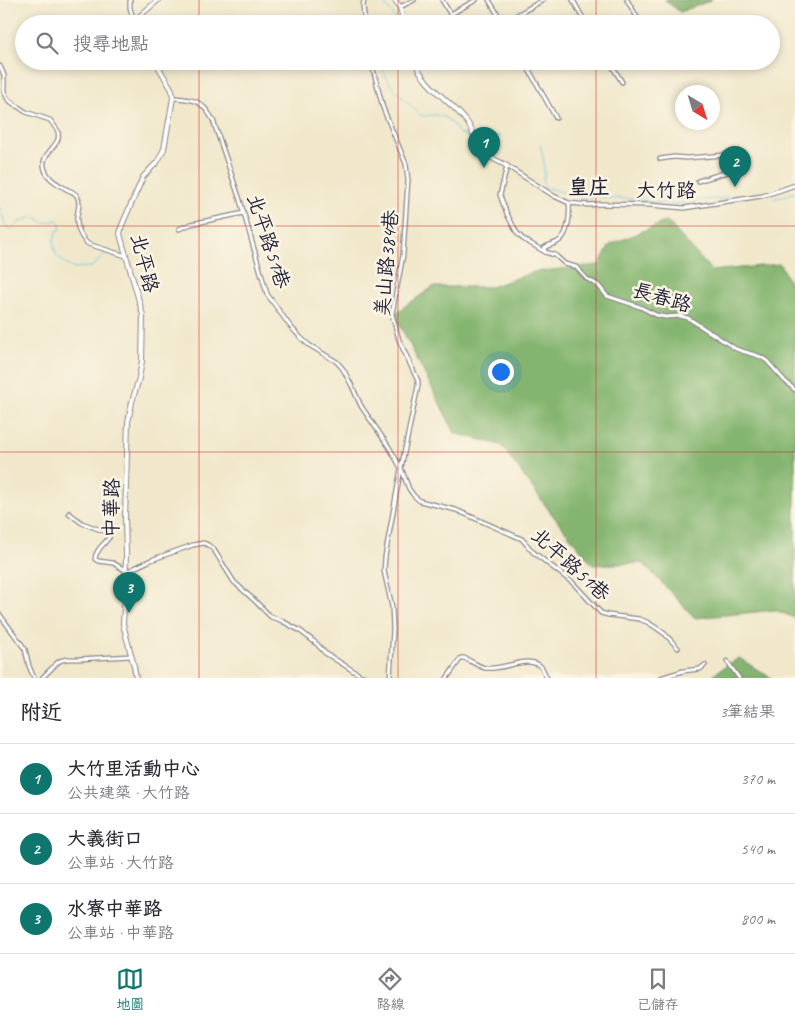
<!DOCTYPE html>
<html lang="zh-TW">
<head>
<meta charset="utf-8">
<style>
	:root { --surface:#fff; --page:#f2f2f3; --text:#2b2b33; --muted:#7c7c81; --line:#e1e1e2; --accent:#0f766e }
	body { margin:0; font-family:Caveat,"LXGW WenKai TC",sans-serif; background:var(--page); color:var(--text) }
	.compass { position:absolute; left:675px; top:85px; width:45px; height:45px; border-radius:50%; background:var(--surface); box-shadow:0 2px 8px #0003; rotate:142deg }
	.you { position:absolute; left:500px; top:371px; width:18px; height:18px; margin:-12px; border:4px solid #fff; border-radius:50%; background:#1a73e8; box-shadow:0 0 0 8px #1a73e833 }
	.badge { display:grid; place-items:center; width:32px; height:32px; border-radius:50%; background:var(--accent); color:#fff; font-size:16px; font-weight:700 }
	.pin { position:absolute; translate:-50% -41px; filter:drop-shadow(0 1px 2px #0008) }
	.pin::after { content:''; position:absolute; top:26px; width:18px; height:15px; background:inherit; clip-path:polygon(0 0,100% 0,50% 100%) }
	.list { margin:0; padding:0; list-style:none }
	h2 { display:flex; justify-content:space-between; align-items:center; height:65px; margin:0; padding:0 20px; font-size:21px }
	h2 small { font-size:16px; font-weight:400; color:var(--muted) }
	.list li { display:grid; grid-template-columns:32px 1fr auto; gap:15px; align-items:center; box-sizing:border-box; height:70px; padding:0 20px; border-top:1px solid var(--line) }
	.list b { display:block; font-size:19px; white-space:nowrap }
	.list p { margin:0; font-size:16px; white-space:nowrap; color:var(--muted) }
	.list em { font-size:16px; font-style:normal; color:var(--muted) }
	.icon { flex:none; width:28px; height:28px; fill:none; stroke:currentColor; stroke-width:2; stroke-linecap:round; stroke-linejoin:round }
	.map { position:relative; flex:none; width:795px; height:678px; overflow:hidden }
	.search { position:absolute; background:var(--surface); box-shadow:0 2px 8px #0003; left:15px; right:15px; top:15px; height:55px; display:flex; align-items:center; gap:12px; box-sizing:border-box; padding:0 18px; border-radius:28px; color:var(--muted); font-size:19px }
	.sheet { height:275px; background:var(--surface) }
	nav { display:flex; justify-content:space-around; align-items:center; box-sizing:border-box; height:70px; border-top:1px solid var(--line); background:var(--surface); font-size:14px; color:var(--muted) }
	nav a { display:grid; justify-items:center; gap:2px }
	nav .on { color:var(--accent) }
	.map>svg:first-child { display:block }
	.forest { fill:#84b56f; stroke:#536c55 }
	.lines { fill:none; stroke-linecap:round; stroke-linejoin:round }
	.stream { stroke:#5ec5da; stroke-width:1 }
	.minor-casing { stroke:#8a8584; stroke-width:5.5 }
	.tertiary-casing { stroke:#8a8584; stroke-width:6 }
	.minor { stroke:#fff; stroke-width:3 }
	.tertiary { stroke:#fff; stroke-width:4 }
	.grid { fill:none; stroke:#d62828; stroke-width:1; stroke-opacity:0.55 }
	.labels { text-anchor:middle; stroke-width:5; stroke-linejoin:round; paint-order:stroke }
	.street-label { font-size:20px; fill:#22223b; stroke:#fcf5e5 }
	.neighbourhood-label { font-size:21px; font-weight:bold; fill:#22223b; stroke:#fcf5e5 }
</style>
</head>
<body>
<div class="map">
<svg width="795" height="678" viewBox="0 0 795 678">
	<rect width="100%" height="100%" fill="#fcf5e5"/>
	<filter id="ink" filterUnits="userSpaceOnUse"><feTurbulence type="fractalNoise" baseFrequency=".02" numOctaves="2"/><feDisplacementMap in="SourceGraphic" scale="10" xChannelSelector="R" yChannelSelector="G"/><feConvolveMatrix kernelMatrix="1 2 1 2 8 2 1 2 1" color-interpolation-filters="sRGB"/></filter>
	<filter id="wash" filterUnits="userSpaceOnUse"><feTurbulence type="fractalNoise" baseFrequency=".0096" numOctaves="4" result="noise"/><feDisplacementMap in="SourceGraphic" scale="20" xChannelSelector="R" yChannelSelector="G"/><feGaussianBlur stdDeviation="1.12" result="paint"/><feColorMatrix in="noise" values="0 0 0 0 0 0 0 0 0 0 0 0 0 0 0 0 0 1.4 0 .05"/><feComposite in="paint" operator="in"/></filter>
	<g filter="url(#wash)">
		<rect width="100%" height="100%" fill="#f1e8cc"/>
		<!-- forest -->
		<path class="forest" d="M665,0H712L680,12Z
			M667,221L712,271L780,264L795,295V618L775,610L695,618L643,563L593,565L551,513L501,445L455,433L394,314L433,287H491L534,272L599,265L610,245Z
			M739,658L771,678H715L714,674Z"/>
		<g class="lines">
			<!-- stream -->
			<path class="stream" d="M380,0L393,14L396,24
				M388,61L383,70C389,87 409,104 422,116L435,115L444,117L451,122L459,133L468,137L472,136
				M476,135L480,134L502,136
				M540,145C544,158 545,169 543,183L547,188L584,198L595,196L611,198L637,199L648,202L675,204L683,202L748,196
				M774,199L795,192
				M0,207L5,225L9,229H12L19,222L33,217L38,218L44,223L57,220L59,222L61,229L57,231L54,240V247L57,256L69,266L73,268L92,267L106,253"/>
		</g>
	</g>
	<g filter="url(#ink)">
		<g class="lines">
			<defs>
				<path id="minor" d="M130,0V8L134,21
					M364,0L363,6L365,24
					M442,0L456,24
					M489,0L503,23
					M573,0L586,24
					M627,0L641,24
					M400,7L414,0
					M451,14L476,0
					M497,24L503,23L543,0
					M371,61L383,108L406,164L408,180L403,255L392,314L399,340L418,381V386L401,468L385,557L384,571L392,607L393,629L390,678
					M524,61L556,118
					M609,61L622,82
					M0,66L4,75V91L7,98L11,102L26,112L50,120L58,131C58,133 59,136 58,139C55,148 42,155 44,166C46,179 58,184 68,190C71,191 75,193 77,196C81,202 78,210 77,216C76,226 80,237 88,244L126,256
					M173,98C194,99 202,100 213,120L240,200L267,294L290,326L301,338L309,345L337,362L343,369L352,386L361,406L389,447L401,468L409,489L414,496L420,501L456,510L522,539L533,552L573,583L601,613L608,615L639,619L647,622L655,627L665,634L678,648
					M660,159L674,157L687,158L737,154
					M698,181L737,169
					M569,203C570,214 569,234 559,241C554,245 549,244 544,248L545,252L555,255L565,264L576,267L587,279L598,285L607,296L640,307L656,315L665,317L680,316L688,318L736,349L761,357L767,361L785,381L795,390
					M179,229L191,224L244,213
					M545,252L523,239L517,233L507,214L500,195L507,166L554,196L569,203L588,205L601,204L649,205L684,208L762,196L778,191L795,185
					M69,513L82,523L109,533L110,536C105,544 95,550 95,559L98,561L113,563L125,570H130L151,560L193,545L204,543L208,545L214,550L234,582L255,601L271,617L280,620L299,630L317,644L325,653L360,675L369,678
					M0,615L25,649L29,666L34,678
					M727,661L739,678
					M42,678L58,662L62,660L68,659H78L131,656
					M447,678L461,658H464C471,661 478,666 485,668C502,671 524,656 539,665C544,668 544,674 547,678
					M660,678L683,671L700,669L705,665"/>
				<path id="tertiary" d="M395,0L400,7L404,24
					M136,24L134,21L158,0
					M415,61C424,88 452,101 467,122C474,132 476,147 487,155C492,159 501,162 507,166
					M136,678L134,666L123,624L125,591L126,555L125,518L128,422L132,402L139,378L142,361L143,315L120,234L122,225L143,177L158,161L164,149L173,98L172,90L155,61"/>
			</defs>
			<!-- minor casing -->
			<use href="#minor" class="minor-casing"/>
			<!-- tertiary casing -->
			<use href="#tertiary" class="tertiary-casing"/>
			<!-- minor -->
			<use href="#minor" class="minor"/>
			<!-- tertiary -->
			<use href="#tertiary" class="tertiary"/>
		</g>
	</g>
	<!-- grid -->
	<path class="grid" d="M199,0V24M398,0V24M596,0V24M199,61V678M398,61V678M596,61V678M0,226H795M0,452H795"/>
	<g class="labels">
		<!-- street labels -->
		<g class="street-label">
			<text x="666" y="197">大竹路</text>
			<text transform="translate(269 241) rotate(72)" y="7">北平路51巷</text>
			<text transform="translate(145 263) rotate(76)" y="7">北平路</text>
			<text transform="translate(386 263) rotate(-85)" y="7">美山路384巷</text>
			<text transform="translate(662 297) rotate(16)" y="7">長春路</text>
			<text transform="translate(111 508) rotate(-89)" y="7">中華路</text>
			<text transform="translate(571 564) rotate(42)" y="7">北平路51巷</text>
		</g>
		<!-- neighbourhood labels -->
		<g class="neighbourhood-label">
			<text x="589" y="194">皇庄</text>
		</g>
	</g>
</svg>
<svg class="compass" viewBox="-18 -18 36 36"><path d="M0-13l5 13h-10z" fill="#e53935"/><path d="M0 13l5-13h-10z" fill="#7c7c81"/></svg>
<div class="you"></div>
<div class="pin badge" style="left:484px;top:168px">1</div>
<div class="pin badge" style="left:735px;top:187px">2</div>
<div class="pin badge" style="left:129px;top:613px">3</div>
<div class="search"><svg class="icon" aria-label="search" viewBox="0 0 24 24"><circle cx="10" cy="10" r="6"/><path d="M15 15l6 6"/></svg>搜尋地點</div>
</div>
<section class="sheet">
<h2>附近<small>3筆結果</small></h2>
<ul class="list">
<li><span class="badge">1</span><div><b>大竹里活動中心</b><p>公共建築 · 大竹路</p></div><em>370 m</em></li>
<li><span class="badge">2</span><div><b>大義街口</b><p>公車站 · 大竹路</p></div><em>540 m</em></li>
<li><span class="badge">3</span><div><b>水寮中華路</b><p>公車站 · 中華路</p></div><em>800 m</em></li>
</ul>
</section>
<nav>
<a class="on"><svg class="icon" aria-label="map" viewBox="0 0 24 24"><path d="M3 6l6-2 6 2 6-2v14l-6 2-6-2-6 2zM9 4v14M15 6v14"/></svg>地圖</a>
<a><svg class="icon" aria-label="directions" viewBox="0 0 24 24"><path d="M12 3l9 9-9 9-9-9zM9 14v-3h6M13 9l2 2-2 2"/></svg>路線</a>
<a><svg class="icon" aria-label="saved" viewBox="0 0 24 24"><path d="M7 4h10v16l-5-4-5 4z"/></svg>已儲存</a>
</nav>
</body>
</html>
